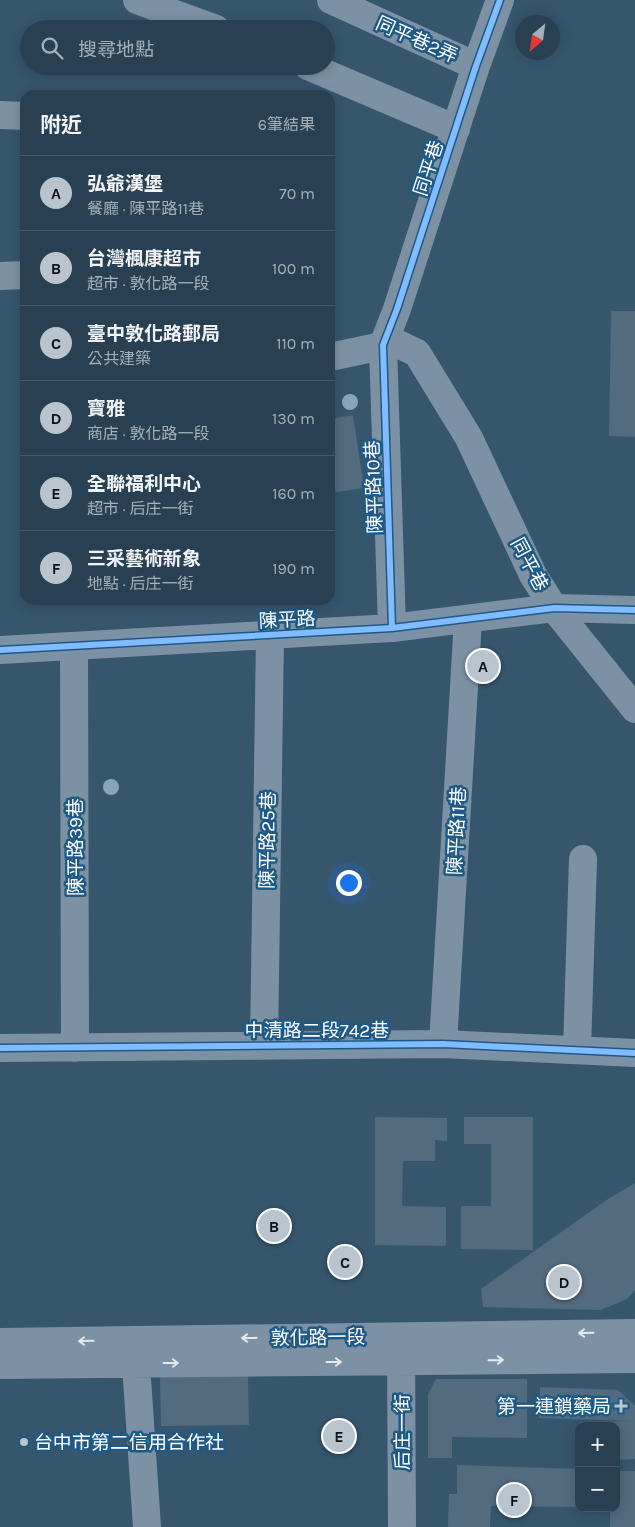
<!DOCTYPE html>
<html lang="zh-TW">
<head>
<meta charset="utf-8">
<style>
	:root { --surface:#284052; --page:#304759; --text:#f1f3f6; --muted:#a5afb8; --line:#445969; --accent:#b9c4cc }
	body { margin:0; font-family:Karla,"Noto Sans TC",sans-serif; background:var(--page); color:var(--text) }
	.controls { position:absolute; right:15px; bottom:15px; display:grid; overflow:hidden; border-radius:10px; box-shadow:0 2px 12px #0003 }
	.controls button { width:45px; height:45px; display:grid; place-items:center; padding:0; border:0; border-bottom:1px solid var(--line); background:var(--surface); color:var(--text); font:25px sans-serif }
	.compass { position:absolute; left:515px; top:15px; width:45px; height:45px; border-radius:50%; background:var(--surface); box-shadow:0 2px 12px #0003; rotate:209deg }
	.you { position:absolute; left:348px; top:882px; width:18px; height:18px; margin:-12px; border:4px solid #fff; border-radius:50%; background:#1a73e8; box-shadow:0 0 0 8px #1a73e833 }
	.badge { display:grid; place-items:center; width:32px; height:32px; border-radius:50%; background:var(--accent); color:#111; font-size:16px; font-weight:700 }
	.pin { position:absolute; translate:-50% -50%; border:2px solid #fff; box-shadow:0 1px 5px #0006 }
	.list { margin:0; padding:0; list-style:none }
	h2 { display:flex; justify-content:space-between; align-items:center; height:65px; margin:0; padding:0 20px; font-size:21px }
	h2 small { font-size:16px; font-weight:400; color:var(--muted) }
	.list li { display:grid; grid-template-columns:32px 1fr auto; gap:15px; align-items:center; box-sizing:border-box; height:75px; padding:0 20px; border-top:1px solid var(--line) }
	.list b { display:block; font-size:19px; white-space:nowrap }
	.list p { margin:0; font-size:16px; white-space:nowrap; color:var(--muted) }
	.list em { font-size:16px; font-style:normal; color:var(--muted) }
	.icon { flex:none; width:28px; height:28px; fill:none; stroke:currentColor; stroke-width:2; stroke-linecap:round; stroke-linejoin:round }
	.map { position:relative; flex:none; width:635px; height:1527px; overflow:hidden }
	.search { position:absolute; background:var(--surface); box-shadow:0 2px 12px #0003; left:20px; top:20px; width:315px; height:55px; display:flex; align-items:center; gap:12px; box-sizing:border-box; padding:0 18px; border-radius:28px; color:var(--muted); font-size:19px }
	.panel { position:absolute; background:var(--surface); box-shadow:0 2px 12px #0003; left:20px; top:90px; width:315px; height:515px; border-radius:15px }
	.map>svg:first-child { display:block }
	.building { fill:#526b7e }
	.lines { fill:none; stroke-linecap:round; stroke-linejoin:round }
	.minor { stroke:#7c92a4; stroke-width:28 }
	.cycleway-casing { stroke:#1e5a86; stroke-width:9 }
	.cycleway { stroke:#80bcff; stroke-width:6 }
	.tree { fill:#88a5ba }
	.oneway { stroke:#e5e9ed }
	.poi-dot { fill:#b9c4cc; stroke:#1e5a86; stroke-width:2 }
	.labels { text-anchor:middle; stroke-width:5; stroke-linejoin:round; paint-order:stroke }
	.street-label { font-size:19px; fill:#fff; stroke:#1e5a86 }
	.poi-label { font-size:19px; fill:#fff; stroke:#1e5a86; text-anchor:end }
</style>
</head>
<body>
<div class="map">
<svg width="635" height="1527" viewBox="0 0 635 1527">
	<rect width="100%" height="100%" fill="#36566e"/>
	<!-- building -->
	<path class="building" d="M611,311H635V437L609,436Z
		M353,415L364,488L330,493V419Z
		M375,1117L447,1118V1141L435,1140V1161H403L402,1206L446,1207V1246L375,1245Z
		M464,1117H533V1250L461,1249V1206H491V1144H464Z
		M635,1183V1290L627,1299L601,1310L483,1307L481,1289L608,1199Z
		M248,1375L249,1425L161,1426L160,1376Z
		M436,1379H527V1438L452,1437V1458H428V1394Z
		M540,1387L618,1390L635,1406V1459L616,1460V1426H580V1422L631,1421L539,1418Z
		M457,1465L579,1469V1507L491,1506L490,1527H448L449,1494H457Z
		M616,1471H635V1527H610V1508H616Z"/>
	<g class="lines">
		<!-- minor -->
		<path class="minor" d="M137,0L216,29
			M331,0L476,66
			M308,66L456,129
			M0,115L25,116
			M0,276L25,275
			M330,357L396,343L417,353L469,438L533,575L554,608L635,709
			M392,628L383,345L397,309L476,66L500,0
			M74,646L75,1048
			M0,650L392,628L554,608L635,610
			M443,1044L468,619
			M264,1045L270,635
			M0,1048L443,1044L635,1053
			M577,1050L583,859
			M0,1342L635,1333
			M401,1344L402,1527
			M136,1364L147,1527
			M0,1365L635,1359"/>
		<defs>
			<path id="cycleway" d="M392,628L383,345L397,309L476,66L500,0
				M0,650L392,628L554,608L635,610
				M0,1048L443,1044L635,1053"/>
		</defs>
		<!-- cycleway casing -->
		<use href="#cycleway" class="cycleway-casing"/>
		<!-- cycleway -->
		<use href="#cycleway" class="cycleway"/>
	</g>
	<!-- trees -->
	<g class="tree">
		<circle cx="350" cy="402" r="8"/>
		<circle cx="111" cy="787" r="8"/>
	</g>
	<!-- one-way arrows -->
	<defs><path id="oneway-shaft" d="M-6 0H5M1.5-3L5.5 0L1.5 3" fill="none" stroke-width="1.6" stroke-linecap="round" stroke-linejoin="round" transform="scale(1.25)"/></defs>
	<g class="oneway">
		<use href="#oneway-shaft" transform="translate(586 1333) rotate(179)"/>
		<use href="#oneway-shaft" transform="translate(249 1338) rotate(179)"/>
		<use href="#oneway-shaft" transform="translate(86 1341) rotate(179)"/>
		<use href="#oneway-shaft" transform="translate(496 1360) rotate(-1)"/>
		<use href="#oneway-shaft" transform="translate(334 1362)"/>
		<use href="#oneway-shaft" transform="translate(171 1363)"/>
	</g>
	<!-- markers -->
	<g class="poi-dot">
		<path d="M618.5 1398.5h5v5h5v5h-5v5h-5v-5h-5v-5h5z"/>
		<circle cx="24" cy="1442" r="5"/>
	</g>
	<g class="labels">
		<!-- street labels -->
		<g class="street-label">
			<text transform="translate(417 39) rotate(24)" y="7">同平巷2弄</text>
			<text transform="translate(428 168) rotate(-72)" y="7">同平巷</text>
			<text transform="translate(373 487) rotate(-92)" y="7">陳平路10巷</text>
			<text transform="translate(530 564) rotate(62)" y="7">同平巷</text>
			<text transform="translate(287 619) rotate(-3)" y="7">陳平路</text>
			<text transform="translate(456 831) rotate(-87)" y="7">陳平路11巷</text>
			<text transform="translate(267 840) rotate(-89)" y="7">陳平路25巷</text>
			<text transform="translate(75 847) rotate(-90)" y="7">陳平路39巷</text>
			<text x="317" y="1037">中清路二段742巷</text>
			<text transform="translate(318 1337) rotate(-1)" y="7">敦化路一段</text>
			<text transform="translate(402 1432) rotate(-90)" y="7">后庄一街</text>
		</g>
		<!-- poi labels -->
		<g class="poi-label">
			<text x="611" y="1413">第一連鎖藥局</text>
			<text x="34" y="1449" text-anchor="start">台中市第二信用合作社</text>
		</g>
	</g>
</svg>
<div class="controls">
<button>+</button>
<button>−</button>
</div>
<svg class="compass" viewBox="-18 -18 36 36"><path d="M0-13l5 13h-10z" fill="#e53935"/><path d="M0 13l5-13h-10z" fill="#a5afb8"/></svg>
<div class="you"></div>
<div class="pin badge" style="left:483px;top:666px">A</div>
<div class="pin badge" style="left:274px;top:1226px">B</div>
<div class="pin badge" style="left:345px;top:1262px">C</div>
<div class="pin badge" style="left:564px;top:1282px">D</div>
<div class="pin badge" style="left:339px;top:1436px">E</div>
<div class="pin badge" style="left:514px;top:1500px">F</div>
<div class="search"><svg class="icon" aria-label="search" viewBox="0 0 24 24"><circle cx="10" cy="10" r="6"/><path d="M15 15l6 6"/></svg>搜尋地點</div>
<section class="panel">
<h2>附近<small>6筆結果</small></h2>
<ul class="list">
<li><span class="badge">A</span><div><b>弘爺漢堡</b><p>餐廳 · 陳平路11巷</p></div><em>70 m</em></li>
<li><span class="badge">B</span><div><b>台灣楓康超市</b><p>超市 · 敦化路一段</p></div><em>100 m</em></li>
<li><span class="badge">C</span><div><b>臺中敦化路郵局</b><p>公共建築</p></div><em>110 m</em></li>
<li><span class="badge">D</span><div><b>寶雅</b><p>商店 · 敦化路一段</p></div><em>130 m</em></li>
<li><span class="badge">E</span><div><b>全聯福利中心</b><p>超市 · 后庄一街</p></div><em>160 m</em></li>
<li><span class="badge">F</span><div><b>三采藝術新象</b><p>地點 · 后庄一街</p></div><em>190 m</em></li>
</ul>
</section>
</div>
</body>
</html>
